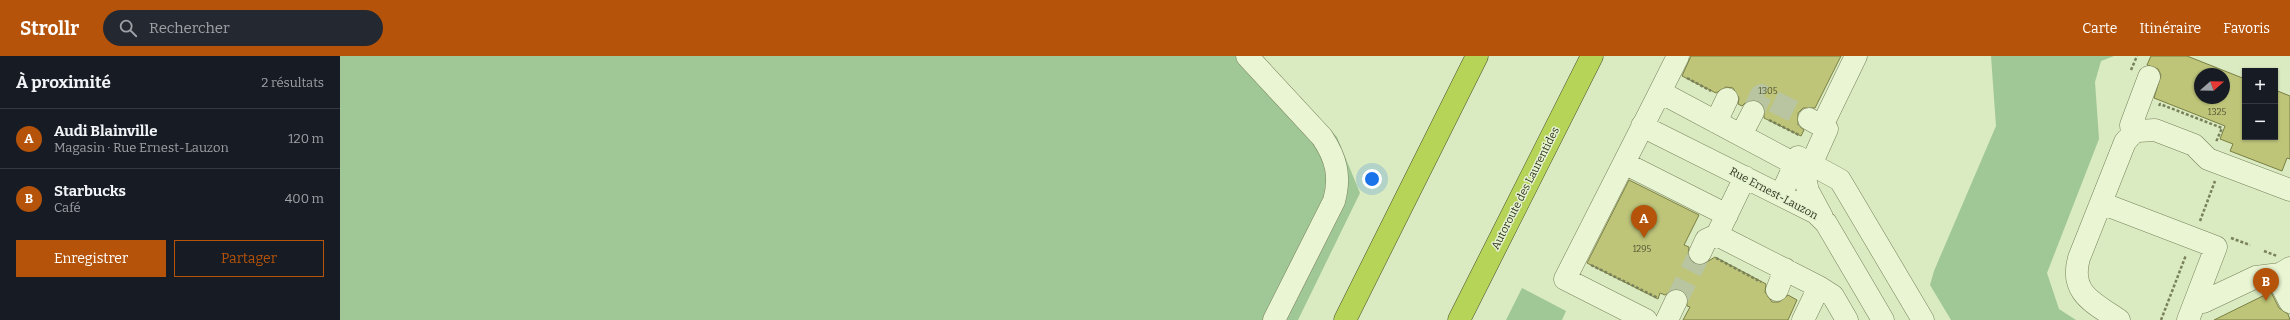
<!DOCTYPE html>
<html lang="fr">
<head>
<meta charset="utf-8">
<style>
	:root { --surface:#171b24; --page:#242831; --text:#f1f3f6; --muted:#9ea1a6; --line:#363941; --accent:#b45309 }
	body { margin:0; font-family:Bitter,serif; background:var(--page); color:var(--text) }
	.controls { position:absolute; right:12px; top:12px; display:grid; overflow:hidden; border-radius:0px; box-shadow:0 1px 3px #0004 }
	.controls button { width:36px; height:36px; display:grid; place-items:center; padding:0; border:0; border-bottom:1px solid var(--line); background:var(--surface); color:var(--text); font:20px sans-serif }
	.compass { position:absolute; left:1854px; top:12px; width:36px; height:36px; border-radius:50%; background:var(--surface); box-shadow:0 1px 3px #0004; rotate:70deg }
	.you { position:absolute; left:1032px; top:123px; width:14px; height:14px; margin:-10px; border:3px solid #fff; border-radius:50%; background:#1a73e8; box-shadow:0 0 0 6px #1a73e833 }
	.badge { display:grid; place-items:center; width:26px; height:26px; border-radius:50%; background:var(--accent); color:#fff; font-size:13px; font-weight:700 }
	.pin { position:absolute; translate:-50% -33px; filter:drop-shadow(0 1px 2px #0008) }
	.pin::after { content:''; position:absolute; top:21px; width:14px; height:12px; background:inherit; clip-path:polygon(0 0,100% 0,50% 100%) }
	.list { margin:0; padding:0; list-style:none }
	h2 { display:flex; justify-content:space-between; align-items:center; height:52px; margin:0; padding:0 16px; font-size:17px }
	h2 small { font-size:13px; font-weight:400; color:var(--muted) }
	.list li { display:grid; grid-template-columns:26px 1fr auto; gap:12px; align-items:center; box-sizing:border-box; height:60px; padding:0 16px; border-top:1px solid var(--line) }
	.list b { display:block; font-size:15px; white-space:nowrap }
	.list p { margin:0; font-size:13px; white-space:nowrap; color:var(--muted) }
	.list em { font-size:13px; font-style:normal; color:var(--muted) }
	.actions { display:flex; gap:8px; padding:12px 16px }
	.actions a { flex:1; padding:9px 0; border:1px solid var(--accent); border-radius:0px; text-align:center; font-size:14px; color:var(--accent) }
	.actions .main { background:var(--accent); color:#fff }
	.icon { flex:none; width:22px; height:22px; fill:none; stroke:currentColor; stroke-width:2; stroke-linecap:round; stroke-linejoin:round }
	.map { position:relative; flex:none; width:1950px; height:264px; overflow:hidden }
	header { display:flex; align-items:center; gap:24px; box-sizing:border-box; height:56px; padding:0 20px; background:var(--accent); color:#fff }
	header strong { font-size:19px }
	nav { display:flex; gap:22px; margin-inline-start:auto; font-size:14px }
	.search { width:280px; height:36px; background:var(--page); display:flex; align-items:center; gap:10px; box-sizing:border-box; padding:0 14px; border-radius:22px; color:var(--muted); font-size:15px }
	main { display:flex }
	aside { flex:1; background:var(--surface) }
	.map>svg:first-child { display:block }
	.green { fill:#a0c796 }
	.building { fill:#bec579; stroke:#7a7f42; fill-rule:evenodd }
	.lines { fill:none; stroke-linecap:round; stroke-linejoin:round }
	.minor-tunnel { stroke:#b8c5a0; stroke-width:22; stroke-dasharray:22 11; stroke-linecap:butt }
	.minor-casing { stroke:#79815a; stroke-width:23 }
	.highway-casing { stroke:#4b4f2e; stroke-width:23 }
	.path { stroke:#79815a; stroke-width:2.5; stroke-dasharray:3 2; stroke-linecap:butt }
	.minor { stroke:#e9f5d3; stroke-width:22 }
	.highway { stroke:#b6d457; stroke-width:22 }
	.labels { text-anchor:middle; stroke-width:3; stroke-linejoin:round; paint-order:stroke }
	.number-label { font-size:9px; fill:#535734 }
	.street-label { font-size:11px; fill:#2f321d; stroke:#e5f2d0 }
</style>
</head>
<body>
<header>
<strong>Strollr</strong>
<div class="search"><svg class="icon" aria-label="search" viewBox="0 0 24 24"><circle cx="10" cy="10" r="6"/><path d="M15 15l6 6"/></svg>Rechercher</div>
<nav><a>Carte</a><a>Itinéraire</a><a>Favoris</a></nav>
</header>
<main>
<aside>
<h2>À proximité<small>2 résultats</small></h2>
<ul class="list">
<li><span class="badge">A</span><div><b>Audi Blainville</b><p>Magasin · Rue Ernest-Lauzon</p></div><em>120 m</em></li>
<li><span class="badge">B</span><div><b>Starbucks</b><p>Café</p></div><em>400 m</em></li>
</ul>
<div class="actions"><a class="main">Enregistrer</a><a>Partager</a></div>
</aside>
<div class="map">
<svg width="1950" height="264" viewBox="0 0 1950 264">
	<rect width="100%" height="100%" fill="#daeac1"/>
	<!-- green -->
	<path class="green" d="M0,0H917L997,81L1020,137L958,264H0Z
		M1651,0H1774L1761,5L1755,26L1759,83L1707,217L1719,253L1736,264H1611L1590,229L1594,215L1656,70Z
		M1182,232L1226,255L1222,264H1166Z"/>
	<!-- building -->
	<path class="building" d="M1351,0H1501L1475,52H1463L1458,57V69L1464,74L1461,80L1424,62V50L1418,45H1407L1402,50L1398,48L1399,42L1393,32L1386,31L1376,37L1342,20Z
		M1811,0H1847L1905,23V81H1935V34L1950,40V103L1947,102L1942,115L1890,95L1893,88L1880,83L1885,70L1814,42L1821,19L1818,13L1807,9ZM1860,18H1884V42H1860Z
		M1289,124L1359,159L1344,189L1349,191L1348,199L1354,208L1362,209L1375,201L1426,228L1425,236L1432,246H1439L1448,239L1457,244L1448,264H1343L1350,251L1347,250L1346,238L1342,234L1335,233L1325,239L1320,237L1318,243L1247,207Z
		M1931,236L1939,252L1948,258L1950,264H1874Z"/>
	<g class="lines">
		<!-- minor-tunnel -->
		<path class="minor-tunnel" d="M1413,56L1421,39L1469,63
			M1336,245L1360,197"/>
		<defs>
			<path id="minor" d="M907,0L982,81C996,102 1001,120 994,145L934,264
				M1320,36L1338,0
				M1469,63L1487,73L1465,122L1468,135L1482,161
				M1376,66L1387,43
				M1302,70L1476,157L1486,167L1543,264
				M1482,70L1516,0
				M1792,78L1791,69L1809,21
				M1401,79L1413,56
				M1458,101L1500,124L1583,264
				M1284,107L1387,159
				M1405,121L1377,179L1479,231L1463,264
				M1761,147L1876,191L1848,264
				M1360,197L1366,184L1377,179
				M1936,219L1950,246
				M1479,231L1493,240L1507,264
				M1437,234L1445,213
				M1855,246H1863L1916,221L1940,218L1950,212
				M1306,264L1225,223L1320,36L1455,108L1441,139
				M1327,264L1336,245
				M1779,264C1754,247 1729,237 1739,202L1785,86L1792,78L1798,75L1815,74L1854,89L1868,103L1950,134"/>
			<path id="highway" d="M1005,264L1137,0
				M1119,264L1252,0"/>
		</defs>
		<!-- minor casing -->
		<use href="#minor" class="minor-casing"/>
		<!-- highway casing -->
		<use href="#highway" class="highway-casing"/>
		<!-- path -->
		<path class="path" d="M1791,14L1797,0
			M1347,22L1371,35
			M1819,50L1820,48L1882,72L1876,86
			M1429,64L1459,79
			M1860,165L1875,125
			M1891,182L1910,189
			M1924,195L1937,200
			M1376,202L1421,226
			M1251,209L1318,242
			M1821,264L1846,199"/>
		<!-- minor -->
		<use href="#minor" class="minor"/>
		<!-- highway -->
		<use href="#highway" class="highway"/>
	</g>
	<g class="labels">
		<!-- number labels -->
		<g class="number-label">
			<text x="1428" y="38">1305</text>
			<text x="1877" y="59">1325</text>
			<text x="1302" y="196">1295</text>
		</g>
		<!-- street labels -->
		<g class="street-label">
			<text transform="translate(1185 132) rotate(-63)" y="4">Autoroute des Laurentides</text>
			<text transform="translate(1434 137) rotate(28)" y="4">Rue Ernest-Lauzon</text>
		</g>
	</g>
</svg>
<div class="controls">
<button>+</button>
<button>−</button>
</div>
<svg class="compass" viewBox="-18 -18 36 36"><path d="M0-13l5 13h-10z" fill="#e53935"/><path d="M0 13l5-13h-10z" fill="#9ea1a6"/></svg>
<div class="you"></div>
<div class="pin badge" style="left:1304px;top:182px">A</div>
<div class="pin badge" style="left:1926px;top:245px">B</div>
</div>
</main>
</body>
</html>
